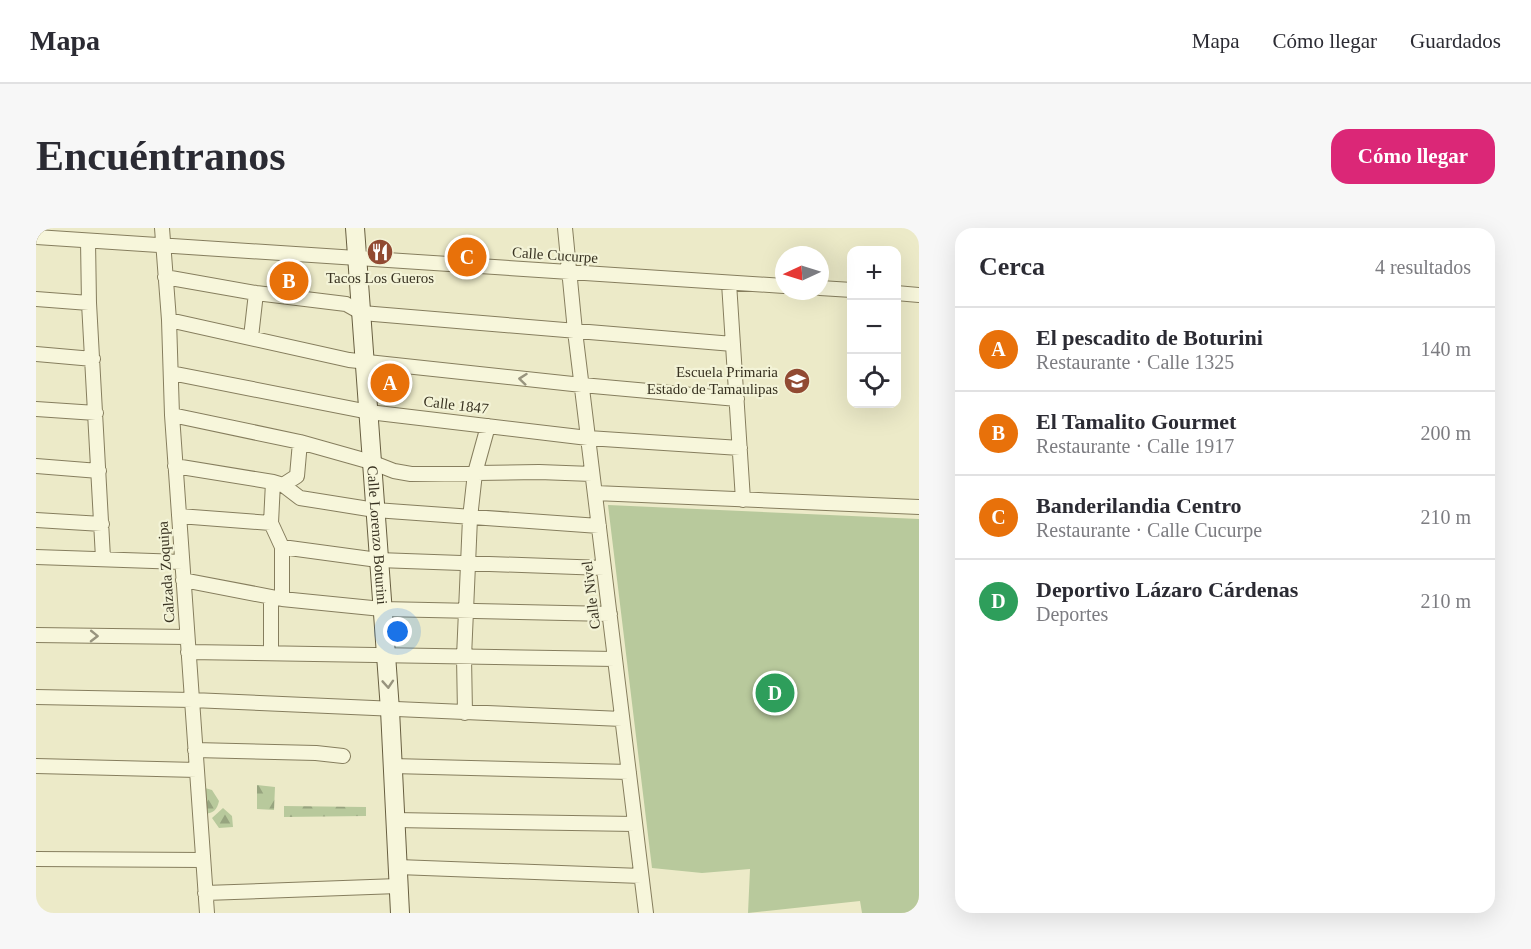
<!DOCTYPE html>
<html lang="es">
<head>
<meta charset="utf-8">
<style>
	:root { --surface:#fff; --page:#f7f7f7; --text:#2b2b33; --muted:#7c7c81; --line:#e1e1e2; --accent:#db2777 }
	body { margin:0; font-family:"Times New Roman",serif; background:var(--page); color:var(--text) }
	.controls { position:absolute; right:18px; top:18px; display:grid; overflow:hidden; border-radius:12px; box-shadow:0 6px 24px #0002 }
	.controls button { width:54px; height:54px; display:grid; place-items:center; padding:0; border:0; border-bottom:2px solid var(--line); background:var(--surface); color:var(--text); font:30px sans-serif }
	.compass { position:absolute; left:739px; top:18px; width:54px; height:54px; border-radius:50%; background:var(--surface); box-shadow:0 6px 24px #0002; rotate:266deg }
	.you { position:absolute; left:362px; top:404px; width:21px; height:21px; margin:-15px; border:4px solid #fff; border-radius:50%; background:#1a73e8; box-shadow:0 0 0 9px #1a73e833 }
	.badge { display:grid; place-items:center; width:39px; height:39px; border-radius:50%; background:var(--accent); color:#fff; font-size:20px; font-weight:700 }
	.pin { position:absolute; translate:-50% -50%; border:3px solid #fff; box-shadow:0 2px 6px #0006 }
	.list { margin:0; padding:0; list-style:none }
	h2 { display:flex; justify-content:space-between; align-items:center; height:78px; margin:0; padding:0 24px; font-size:26px }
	h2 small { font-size:20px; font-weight:400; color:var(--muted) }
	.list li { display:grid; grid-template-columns:39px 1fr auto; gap:18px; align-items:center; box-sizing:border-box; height:84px; padding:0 24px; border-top:2px solid var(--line) }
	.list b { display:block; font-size:22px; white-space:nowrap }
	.list p { margin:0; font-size:20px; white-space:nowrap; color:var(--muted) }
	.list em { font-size:20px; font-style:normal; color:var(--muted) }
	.icon { flex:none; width:33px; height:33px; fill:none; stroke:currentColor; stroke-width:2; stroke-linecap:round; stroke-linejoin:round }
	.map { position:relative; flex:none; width:883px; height:685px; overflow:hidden; border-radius:18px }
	header { display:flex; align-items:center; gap:36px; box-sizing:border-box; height:84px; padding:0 30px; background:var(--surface); border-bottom:2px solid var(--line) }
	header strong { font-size:28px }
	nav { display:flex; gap:33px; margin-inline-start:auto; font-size:21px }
	.intro { display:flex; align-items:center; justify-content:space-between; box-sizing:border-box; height:144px; padding:0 36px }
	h1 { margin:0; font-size:42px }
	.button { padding:15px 27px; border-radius:18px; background:var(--accent); color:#fff; font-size:21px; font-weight:700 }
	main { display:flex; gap:36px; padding:0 36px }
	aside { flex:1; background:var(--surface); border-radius:18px; box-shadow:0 6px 24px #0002 }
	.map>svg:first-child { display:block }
	.forest { fill:url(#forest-firs) }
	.green { fill:#b8c99c }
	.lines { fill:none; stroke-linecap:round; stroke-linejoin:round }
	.street-casing { stroke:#867e5e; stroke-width:16 }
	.secondary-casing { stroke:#685f41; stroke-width:20 }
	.street { stroke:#f7f6db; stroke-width:14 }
	.secondary { stroke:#f7f6db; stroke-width:18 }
	.oneway { stroke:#98947e }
	.labels { text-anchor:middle; stroke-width:4.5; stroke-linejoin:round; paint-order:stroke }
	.street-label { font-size:15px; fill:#383221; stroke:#f3f3d7 }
	.poi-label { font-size:15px; fill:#383221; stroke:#f3f3d7 }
</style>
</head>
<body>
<header>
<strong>Mapa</strong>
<nav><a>Mapa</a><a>Cómo llegar</a><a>Guardados</a></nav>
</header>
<div class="intro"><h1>Encuéntranos</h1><a class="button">Cómo llegar</a></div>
<main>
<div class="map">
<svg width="883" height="685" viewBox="0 0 883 685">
	<defs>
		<pattern id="forest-firs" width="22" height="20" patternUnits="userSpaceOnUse" patternTransform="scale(1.5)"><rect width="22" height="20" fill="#b8c99c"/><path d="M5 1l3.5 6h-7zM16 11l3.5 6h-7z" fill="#97a47f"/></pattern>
	</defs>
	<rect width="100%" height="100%" fill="#eceac8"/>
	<!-- forest -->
	<path class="forest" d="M221,557L239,559L238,582L221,581Z
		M169,560L176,562L183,573C181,582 178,584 170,586Z
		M248,578L330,579V588L248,589Z
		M187,580L196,588L197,599L183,600L176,590Z"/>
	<!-- green -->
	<path class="green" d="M572,277L883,291V685H826L824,673L712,685L714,641L666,645L616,640Z"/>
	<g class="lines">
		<defs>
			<path id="street" d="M126,0L133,92L136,187L171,685
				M529,0L539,103L610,685
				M0,9L748,58
				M52,13L53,75L67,330
				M129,49L220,65L310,76L326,85L697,116
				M693,55L707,272
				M784,60L816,62
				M860,65L883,67
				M0,71L53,75
				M133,92L313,132L546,157L701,171
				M215,109L220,65
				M0,126L57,131
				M135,145L333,184L552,210L704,220
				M0,181L60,185
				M136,187L264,214L335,234L358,243L375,246L503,244L556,246
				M0,238L63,243
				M139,238L237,254L247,257L264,270L339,282L563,298
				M237,254L235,295L246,319V371
				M247,257L261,248L264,214
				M559,265L883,279
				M143,288L235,295
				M0,292L66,296
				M246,319L342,332L568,340
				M0,329L146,334
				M147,352L246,371L346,381L574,386
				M0,407L151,409
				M152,424L579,431
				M235,425V369
				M0,469L156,472L586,491
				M429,485L428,429L434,290L439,245L452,198
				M159,522L280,525L307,528
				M0,538L161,542
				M356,538L593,544
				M359,592L599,596
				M0,631L167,632
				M362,639L605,648
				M169,665L362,658"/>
			<g id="secondary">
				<path id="s1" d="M319,0L354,482L364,685"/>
			</g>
		</defs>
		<!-- street casing -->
		<use href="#street" class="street-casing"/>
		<!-- secondary casing -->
		<use href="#secondary" class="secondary-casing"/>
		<!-- street -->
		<use href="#street" class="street"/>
		<!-- secondary -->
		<use href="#secondary" class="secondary"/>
	</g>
	<!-- one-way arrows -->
	<defs><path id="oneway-chevron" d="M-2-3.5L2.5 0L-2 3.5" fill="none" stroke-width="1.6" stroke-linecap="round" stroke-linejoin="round" transform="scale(1.5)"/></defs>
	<g class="oneway">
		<use href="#oneway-chevron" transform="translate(487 151) rotate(-174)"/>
		<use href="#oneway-chevron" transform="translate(58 408) rotate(1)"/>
		<use href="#oneway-chevron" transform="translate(352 456) rotate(86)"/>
	</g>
	<!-- icons -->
	<defs>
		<symbol id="restaurant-disc" viewBox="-11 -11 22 22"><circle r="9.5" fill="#914a32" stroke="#f3f3d7"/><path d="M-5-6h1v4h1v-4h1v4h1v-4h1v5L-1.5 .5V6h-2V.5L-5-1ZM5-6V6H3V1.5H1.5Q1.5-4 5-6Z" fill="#fff"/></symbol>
		<symbol id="school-disc" viewBox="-11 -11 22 22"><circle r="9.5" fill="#914a32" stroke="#f3f3d7"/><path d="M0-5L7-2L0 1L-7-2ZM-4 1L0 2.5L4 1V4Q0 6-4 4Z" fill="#fff"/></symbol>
	</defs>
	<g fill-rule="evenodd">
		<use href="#restaurant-disc" x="329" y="9" width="30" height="30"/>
		<use href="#school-disc" x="746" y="138" width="30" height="30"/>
	</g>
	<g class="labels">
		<!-- street labels -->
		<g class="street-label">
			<text transform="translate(519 27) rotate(4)" y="5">Calle Cucurpe</text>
			<text transform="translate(420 177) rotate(7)" y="5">Calle 1847</text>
			<text dy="5" stroke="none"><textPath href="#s1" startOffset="308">Calle Lorenzo Boturini</textPath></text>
			<text transform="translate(130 344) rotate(-94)" y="5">Calzada Zoquipa</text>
			<text transform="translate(555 367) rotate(-97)" y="5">Calle Nivel</text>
		</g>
		<!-- poi labels -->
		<g class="poi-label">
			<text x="344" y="55">Tacos Los Gueros</text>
			<text x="742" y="149" text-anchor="end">Escuela Primaria<tspan x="742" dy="17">Estado de Tamaulipas</tspan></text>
		</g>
	</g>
</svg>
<div class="controls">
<button>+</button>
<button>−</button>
<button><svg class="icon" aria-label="locate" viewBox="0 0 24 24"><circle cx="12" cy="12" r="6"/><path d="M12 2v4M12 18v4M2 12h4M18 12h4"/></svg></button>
</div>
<svg class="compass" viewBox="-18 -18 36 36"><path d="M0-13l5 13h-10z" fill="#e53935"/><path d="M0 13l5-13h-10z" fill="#7c7c81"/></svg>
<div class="you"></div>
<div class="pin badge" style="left:354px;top:155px;background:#e8710a">A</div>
<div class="pin badge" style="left:253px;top:53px;background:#e8710a">B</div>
<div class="pin badge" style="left:431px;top:29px;background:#e8710a">C</div>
<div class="pin badge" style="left:739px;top:465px;background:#2e9e5b">D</div>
</div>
<aside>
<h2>Cerca<small>4 resultados</small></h2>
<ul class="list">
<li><span class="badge" style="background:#e8710a">A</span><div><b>El pescadito de Boturini</b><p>Restaurante · Calle 1325</p></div><em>140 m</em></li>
<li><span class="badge" style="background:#e8710a">B</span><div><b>El Tamalito Gourmet</b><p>Restaurante · Calle 1917</p></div><em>200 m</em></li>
<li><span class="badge" style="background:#e8710a">C</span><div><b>Banderilandia Centro</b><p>Restaurante · Calle Cucurpe</p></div><em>210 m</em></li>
<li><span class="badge" style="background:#2e9e5b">D</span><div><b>Deportivo Lázaro Cárdenas</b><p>Deportes</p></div><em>210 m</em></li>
</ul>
</aside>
</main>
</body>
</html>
